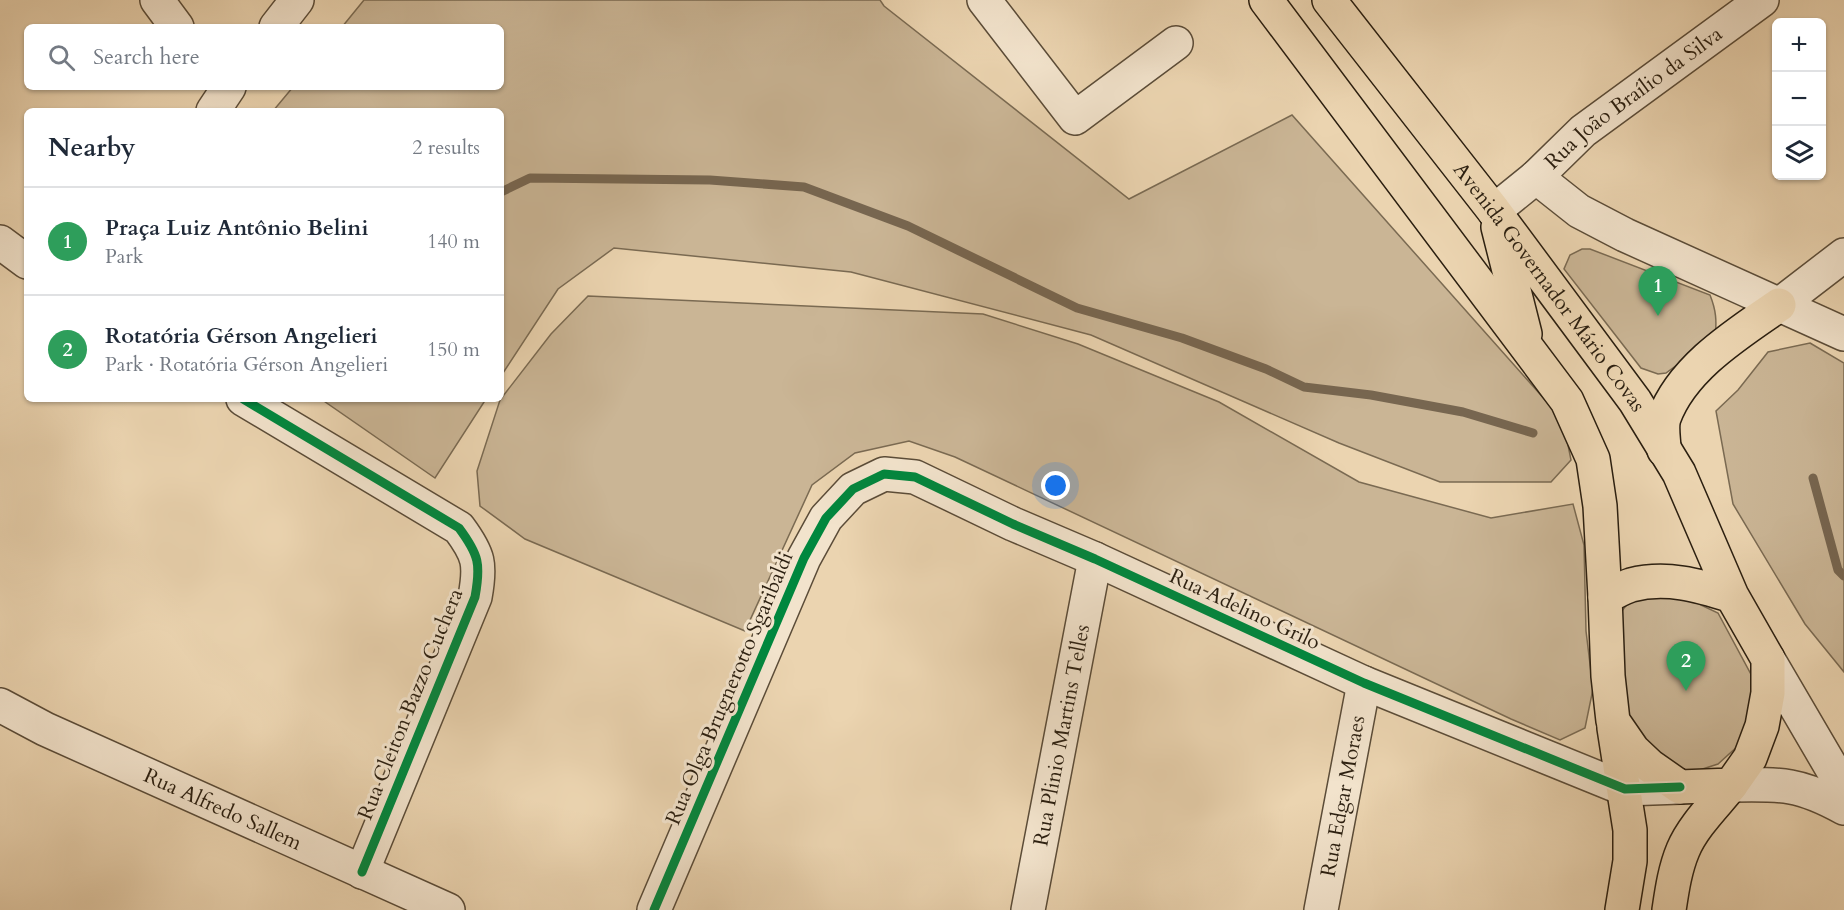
<!DOCTYPE html>
<html lang="en">
<head>
<meta charset="utf-8">
<style>
	:root { --surface:#fff; --page:#f2f2f3; --text:#1f2937; --muted:#747a83; --line:#e0e1e3; --accent:#7c3aed }
	body { margin:0; font-family:Cardo,serif; background:var(--page); color:var(--text) }
	.controls { position:absolute; right:18px; top:18px; display:grid; overflow:hidden; border-radius:9px; box-shadow:0 2px 4px #0004 }
	.controls button { width:54px; height:54px; display:grid; place-items:center; padding:0; border:0; border-bottom:2px solid var(--line); background:var(--surface); color:var(--text); font:30px sans-serif }
	.you { position:absolute; left:1056px; top:486px; width:21px; height:21px; margin:-15px; border:4px solid #fff; border-radius:50%; background:#1a73e8; box-shadow:0 0 0 9px #1a73e833 }
	.badge { display:grid; place-items:center; width:39px; height:39px; border-radius:50%; background:var(--accent); color:#fff; font-size:20px; font-weight:700 }
	.pin { position:absolute; translate:-50% -50px; filter:drop-shadow(0 2px 3px #0008) }
	.pin::after { content:''; position:absolute; top:32px; width:21px; height:18px; background:inherit; clip-path:polygon(0 0,100% 0,50% 100%) }
	.list { margin:0; padding:0; list-style:none }
	h2 { display:flex; justify-content:space-between; align-items:center; height:78px; margin:0; padding:0 24px; font-size:26px }
	h2 small { font-size:20px; font-weight:400; color:var(--muted) }
	.list li { display:grid; grid-template-columns:39px 1fr auto; gap:18px; align-items:center; box-sizing:border-box; height:108px; padding:0 24px; border-top:2px solid var(--line) }
	.list b { display:block; font-size:22px; white-space:nowrap }
	.list p { margin:0; font-size:20px; white-space:nowrap; color:var(--muted) }
	.list em { font-size:20px; font-style:normal; color:var(--muted) }
	.icon { flex:none; width:33px; height:33px; fill:none; stroke:currentColor; stroke-width:2; stroke-linecap:round; stroke-linejoin:round }
	.map { position:relative; flex:none; width:1844px; height:910px; overflow:hidden }
	.search { position:absolute; background:var(--surface); box-shadow:0 2px 4px #0004; left:24px; top:24px; width:480px; height:66px; display:flex; align-items:center; gap:15px; box-sizing:border-box; padding:0 21px; border-radius:9px; color:var(--muted); font-size:22px }
	.panel { position:absolute; background:var(--surface); box-shadow:0 2px 4px #0004; left:24px; top:108px; width:480px; height:294px; border-radius:9px }
	.map>svg:first-child { display:block }
	.green { fill:#cab595; stroke:#7a6a52; stroke-width:1.5 }
	.lines { fill:none; stroke-linecap:round; stroke-linejoin:round }
	.stream { stroke:#776650; stroke-width:9 }
	.minor-casing { stroke:#5b4c38; stroke-width:36 }
	.major-casing { stroke:#2b1f10; stroke-width:36 }
	.minor { stroke:#f2e3cc; stroke-width:33 }
	.major { stroke:#ebd4b0; stroke-width:33 }
	.cycleway-casing { stroke:#f2e3cc; stroke-width:13 }
	.cycleway { stroke:#00873e; stroke-width:9 }
	.labels { text-anchor:middle; stroke-width:6; stroke-linejoin:round; paint-order:stroke }
	.street-label { font-size:21px; fill:#2b1f10; stroke:#f2e3cc }
</style>
</head>
<body>
<div class="map">
<svg width="1844" height="910" viewBox="0 0 1844 910">
	<rect width="100%" height="100%" fill="#ebd4b0"/>
	<filter id="stains"><feTurbulence type="fractalNoise" baseFrequency=".00333" numOctaves="4"/><feColorMatrix values="0 0 0 0 .2 0 0 0 0 .09 0 0 0 0 .02 0 0 0 .5 -.17"/></filter>
	<radialGradient id="worn" r=".72"><stop offset=".6" stop-color="#630" stop-opacity="0"/><stop offset="1" stop-color="#630" stop-opacity=".3"/></radialGradient>
	<!-- green -->
	<path class="green" d="M364,0H880L884,6L1129,199L1292,115L1563,420L1571,460L1551,482H1440L1339,443L1091,335L851,272L614,248L558,289L501,376V111H273L293,87H501V27H342Z
		M1582,249H1590L1710,295C1716,310 1717,321 1715,337L1666,373L1658,374L1641,368L1564,269L1570,255Z
		M588,296L983,314L1078,344L1219,402L1359,482L1491,518L1573,504L1584,545L1586,631L1593,689L1585,728L1560,740L1511,719L955,457L909,441L855,453L812,485L745,631L525,539L480,506L477,471L500,400L551,334Z
		M1810,343L1844,363V672L1805,624L1733,504L1716,411L1738,390L1768,352Z
		M321,399H486L435,478Z
		M1648,595L1682,596L1718,613L1754,680L1751,719L1739,745L1718,764L1687,774L1651,757L1620,702L1621,612L1629,602Z"/>
	<g class="lines">
		<!-- stream -->
		<path class="stream" d="M501,192L530,178L710,180L804,187L908,226L1077,308L1182,338L1266,369L1304,387L1371,395L1463,412L1533,433
			M1813,478L1838,570L1844,576"/>
		<defs>
			<g id="minor">
				<path d="M157,0L177,27"/>
				<path d="M984,0L1075,118L1176,43"/>
				<path d="M276,27L297,0"/>
				<path d="M213,111L229,87"/>
				<path d="M1536,177L1579,211L1625,235L1844,334"/>
				<path id="s1" d="M1494,211L1536,177L1583,131L1762,0"/>
				<path d="M0,242L27,262"/>
				<path d="M1779,305L1844,255"/>
				<path d="M243,399L459,528C479,555 481,564 475,597L362,872"/>
				<path d="M1768,659L1844,789"/>
				<path id="s2" d="M0,705L45,729L448,910"/>
				<path d="M1731,785C1781,784 1799,783 1844,808"/>
				<path d="M654,910L804,558L826,518L853,489L884,474L915,477L1013,524L1095,559L1364,683L1625,789L1680,787"/>
				<path id="s3" d="M1028,910L1095,559"/>
				<path id="s4" d="M1321,910L1364,683"/>
			</g>
			<g id="major">
				<path d="M1266,0L1567,401L1593,459L1600,506L1605,597"/>
				<path id="s5" d="M1329,0L1494,211L1635,401L1679,473L1732,596L1768,659V693L1762,726L1750,758L1731,785L1680,787L1650,766L1633,750L1613,721L1608,676L1605,597C1614,593 1622,588 1631,585C1666,576 1698,585 1732,596"/>
				<path d="M1498,227L1525,334"/>
				<path d="M1664,450C1664,441 1661,427 1664,418C1682,368 1737,334 1779,305"/>
				<path d="M1614,728L1630,830V861L1622,910"/>
				<path d="M1669,910C1672,890 1675,869 1683,850C1693,826 1715,805 1731,785"/>
			</g>
		</defs>
		<!-- minor casing -->
		<use href="#minor" class="minor-casing"/>
		<!-- major casing -->
		<use href="#major" class="major-casing"/>
		<!-- minor -->
		<use href="#minor" class="minor"/>
		<!-- major -->
		<use href="#major" class="major"/>
		<defs>
			<path id="cycleway" d="M243,399L459,528C479,555 481,564 475,597L362,872
				M654,910L804,558L826,518L853,489L884,474L915,477L1013,524L1095,559L1364,683L1625,789L1680,787"/>
		</defs>
		<!-- cycleway casing -->
		<use href="#cycleway" class="cycleway-casing"/>
		<!-- cycleway -->
		<use href="#cycleway" class="cycleway"/>
	</g>
	<g class="labels">
		<!-- street labels -->
		<g class="street-label">
			<text dy="7" stroke="none"><textPath href="#s1" startOffset="180">Rua João Braílio da Silva</textPath></text>
			<text dy="7" stroke="none"><textPath href="#s5" startOffset="362">Avenida Governador Mário Covas</textPath></text>
			<text transform="translate(1245 609) rotate(25)" y="7">Rua Adelino Grilo</text>
			<text transform="translate(729 688) rotate(-67)" y="7">Rua Olga Brugnerotto Sgaribaldi</text>
			<text transform="translate(410 704) rotate(-68)" y="7">Rua Cleiton Bazzo Cuchera</text>
			<text dy="7" stroke="none"><textPath href="#s3" startOffset="178">Rua Plinio Martins Telles</textPath></text>
			<text dy="7" stroke="none"><textPath href="#s4" startOffset="116">Rua Edgar Moraes</textPath></text>
			<text dy="7" stroke="none"><textPath href="#s2" startOffset="246">Rua Alfredo Sallem</textPath></text>
		</g>
	</g>
	<rect width="100%" height="100%" filter="url(#stains)"/>
	<rect width="100%" height="100%" fill="url(#worn)"/>
</svg>
<div class="controls">
<button>+</button>
<button>−</button>
<button><svg class="icon" aria-label="layers" viewBox="0 0 24 24"><path d="M12 4l9 5-9 5-9-5zM3 14l9 5 9-5"/></svg></button>
</div>
<div class="you"></div>
<div class="pin badge" style="left:1658px;top:316px;background:#2e9e5b">1</div>
<div class="pin badge" style="left:1686px;top:691px;background:#2e9e5b">2</div>
<div class="search"><svg class="icon" aria-label="search" viewBox="0 0 24 24"><circle cx="10" cy="10" r="6"/><path d="M15 15l6 6"/></svg>Search here</div>
<section class="panel">
<h2>Nearby<small>2 results</small></h2>
<ul class="list">
<li><span class="badge" style="background:#2e9e5b">1</span><div><b>Praça Luiz Antônio Belini</b><p>Park</p></div><em>140 m</em></li>
<li><span class="badge" style="background:#2e9e5b">2</span><div><b>Rotatória Gérson Angelieri</b><p>Park · Rotatória Gérson Angelieri</p></div><em>150 m</em></li>
</ul>
</section>
</div>
</body>
</html>
